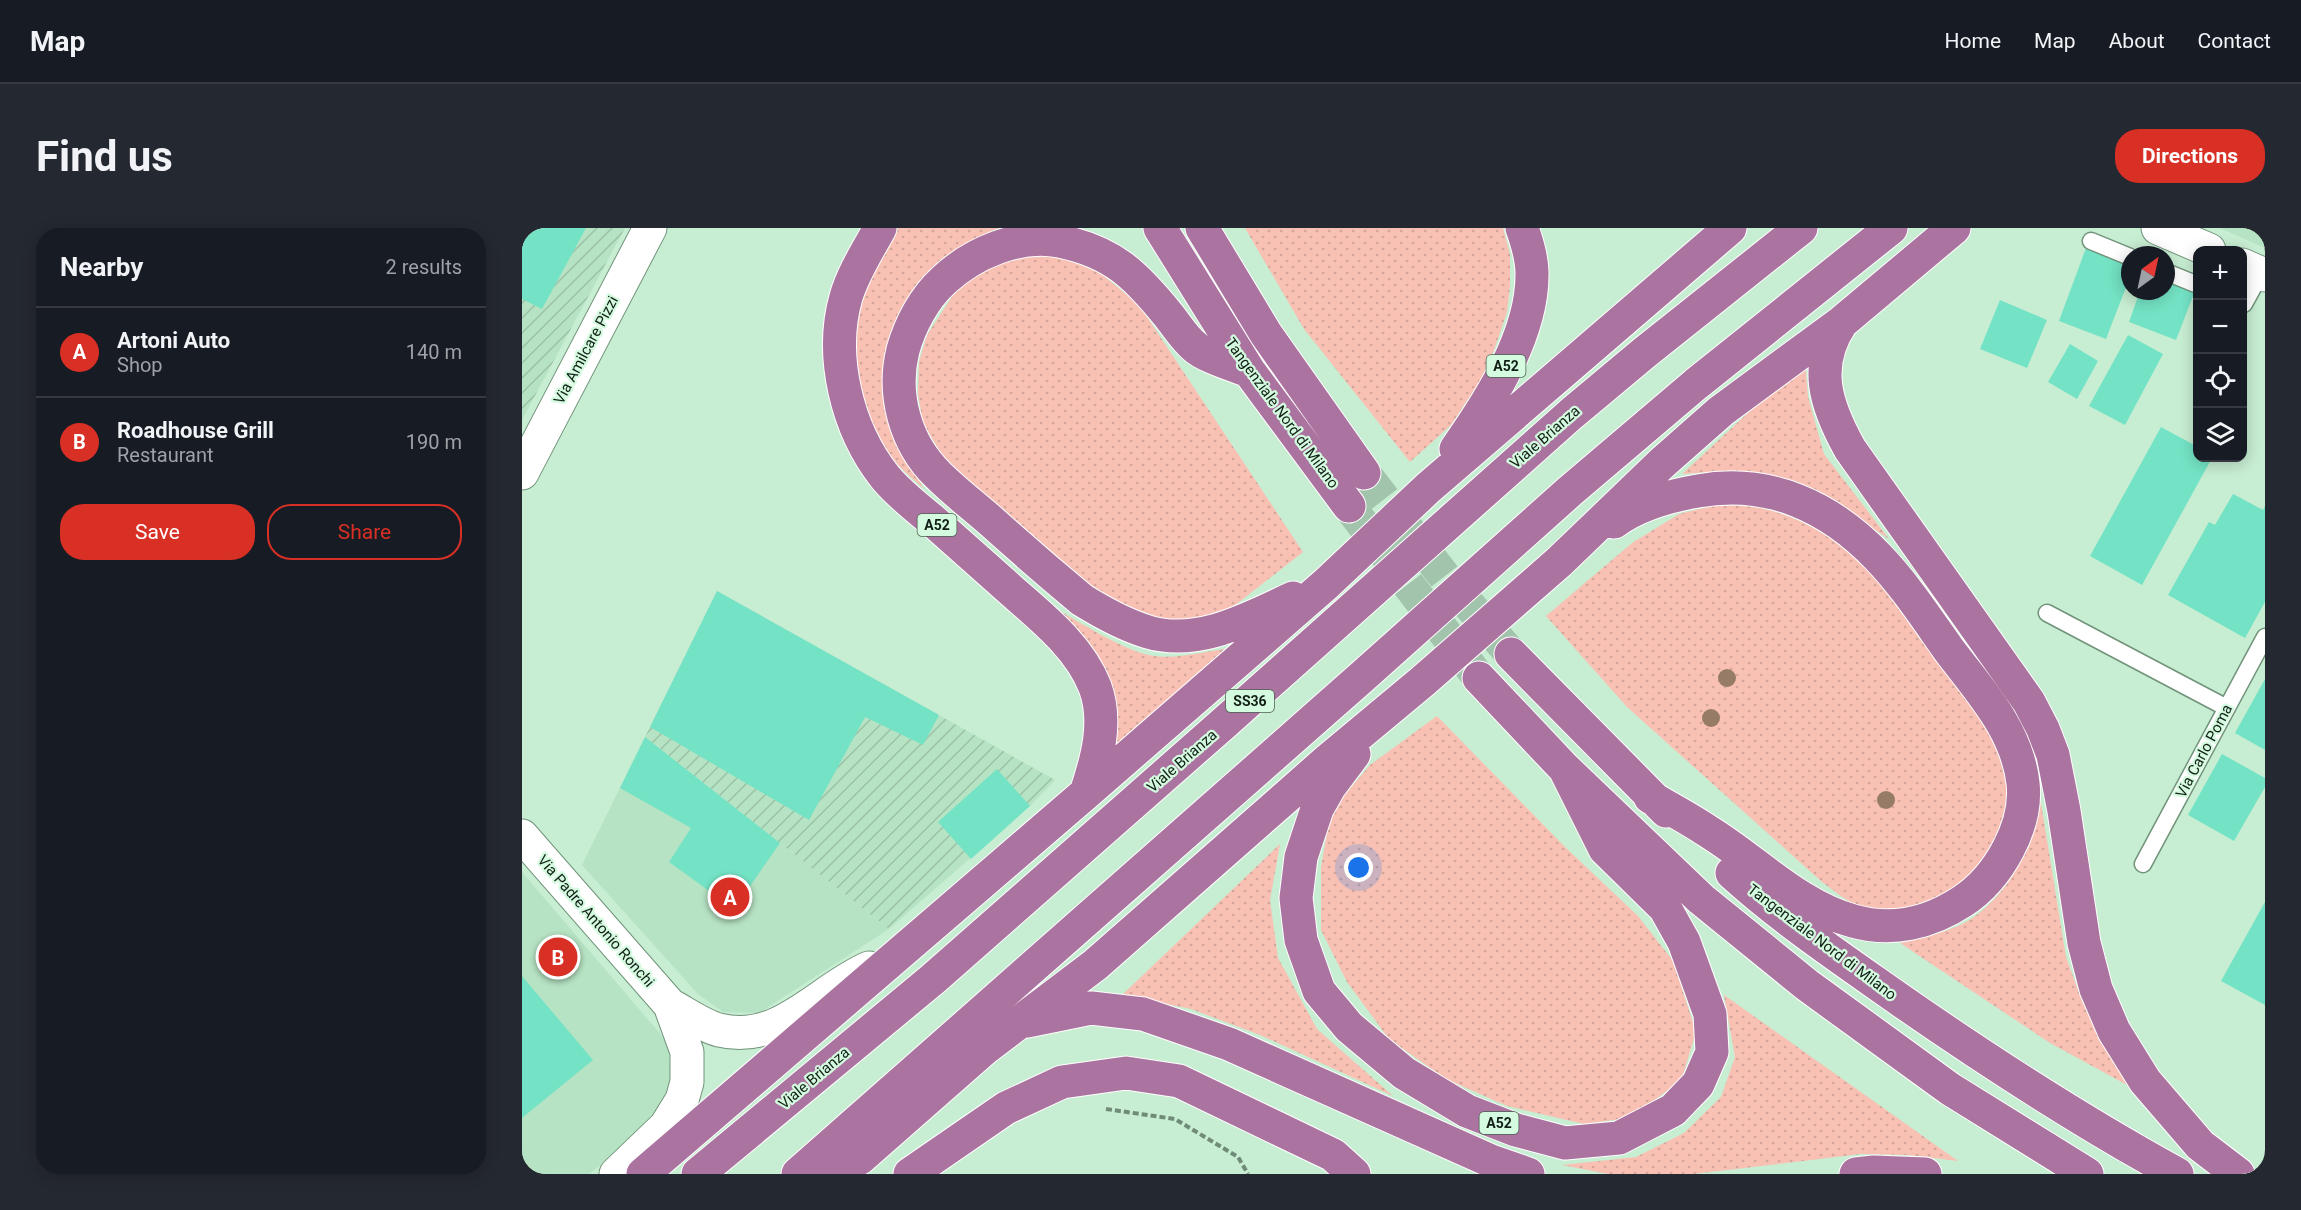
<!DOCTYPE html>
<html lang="en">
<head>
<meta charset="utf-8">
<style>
	:root { --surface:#171b24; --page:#242831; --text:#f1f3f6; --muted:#9ea1a6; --line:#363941; --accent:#d93025 }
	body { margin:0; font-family:Roboto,sans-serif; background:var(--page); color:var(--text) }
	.controls { position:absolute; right:18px; top:18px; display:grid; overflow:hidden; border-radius:12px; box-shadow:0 3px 15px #0003 }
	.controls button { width:54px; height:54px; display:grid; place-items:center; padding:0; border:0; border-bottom:2px solid var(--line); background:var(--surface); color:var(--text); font:30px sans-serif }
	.compass { position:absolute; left:1599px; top:18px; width:54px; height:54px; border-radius:50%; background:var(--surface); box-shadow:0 3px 15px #0003; rotate:33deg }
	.you { position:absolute; left:837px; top:640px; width:21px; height:21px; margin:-15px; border:4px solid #fff; border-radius:50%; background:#1a73e8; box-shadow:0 0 0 9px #1a73e833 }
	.badge { display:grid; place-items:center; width:39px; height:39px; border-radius:50%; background:var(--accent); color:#fff; font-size:20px; font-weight:700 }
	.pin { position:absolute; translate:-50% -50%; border:3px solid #fff; box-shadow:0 2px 6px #0006 }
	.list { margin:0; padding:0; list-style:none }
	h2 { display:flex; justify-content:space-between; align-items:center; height:78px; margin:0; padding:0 24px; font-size:26px }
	h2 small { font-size:20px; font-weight:400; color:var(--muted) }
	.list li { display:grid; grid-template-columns:39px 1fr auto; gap:18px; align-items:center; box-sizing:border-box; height:90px; padding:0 24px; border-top:2px solid var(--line) }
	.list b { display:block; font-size:22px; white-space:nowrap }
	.list p { margin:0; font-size:20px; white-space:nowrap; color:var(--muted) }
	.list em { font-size:20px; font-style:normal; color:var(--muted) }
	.actions { display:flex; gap:12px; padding:18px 24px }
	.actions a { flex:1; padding:14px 0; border:2px solid var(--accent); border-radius:24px; text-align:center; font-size:21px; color:var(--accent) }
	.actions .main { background:var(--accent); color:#fff }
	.icon { flex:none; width:33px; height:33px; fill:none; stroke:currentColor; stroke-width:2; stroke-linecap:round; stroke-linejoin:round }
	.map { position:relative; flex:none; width:1743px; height:946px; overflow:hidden; border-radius:24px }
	header { display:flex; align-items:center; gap:36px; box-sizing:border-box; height:84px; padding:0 30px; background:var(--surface); border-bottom:2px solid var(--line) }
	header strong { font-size:28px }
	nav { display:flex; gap:33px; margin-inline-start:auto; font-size:21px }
	.intro { display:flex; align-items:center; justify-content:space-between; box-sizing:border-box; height:144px; padding:0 36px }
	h1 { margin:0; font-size:42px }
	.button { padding:15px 27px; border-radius:24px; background:var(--accent); color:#fff; font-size:21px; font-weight:700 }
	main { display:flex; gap:36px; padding:0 36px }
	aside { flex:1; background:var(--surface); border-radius:24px; box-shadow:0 3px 15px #0003 }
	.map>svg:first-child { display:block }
	.built { fill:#b6e3c3 }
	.industrial { fill:url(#industrial-furrows) }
	.grass { fill:url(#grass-dots) }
	.building { fill:#74e3c5 }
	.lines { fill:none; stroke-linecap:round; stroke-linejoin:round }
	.highway-tunnel { stroke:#a3c4ac; stroke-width:33; stroke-dasharray:33 16; stroke-linecap:butt }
	.lane-casing { stroke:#70937a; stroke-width:19 }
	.street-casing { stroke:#70937a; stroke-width:35 }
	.highway-casing { stroke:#fff; stroke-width:35 }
	.path { stroke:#718b79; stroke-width:4; stroke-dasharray:6 3; stroke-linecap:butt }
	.lane { stroke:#fff; stroke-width:16 }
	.street { stroke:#fff; stroke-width:33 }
	.highway { stroke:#ab739f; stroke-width:33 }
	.tree { fill:#967c67 }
	.labels { text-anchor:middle; stroke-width:4.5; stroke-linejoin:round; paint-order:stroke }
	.shield { fill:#d4fadf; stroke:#4c6152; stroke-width:1.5 }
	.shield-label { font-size:14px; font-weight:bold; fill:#111f16 }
	.street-label { font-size:15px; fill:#111f16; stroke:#d4fadf }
</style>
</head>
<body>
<header>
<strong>Map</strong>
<nav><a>Home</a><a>Map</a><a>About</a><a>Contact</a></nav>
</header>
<div class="intro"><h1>Find us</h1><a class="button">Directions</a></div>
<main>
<aside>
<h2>Nearby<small>2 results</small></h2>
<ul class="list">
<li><span class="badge">A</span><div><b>Artoni Auto</b><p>Shop</p></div><em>140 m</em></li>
<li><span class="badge">B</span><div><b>Roadhouse Grill</b><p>Restaurant</p></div><em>190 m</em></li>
</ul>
<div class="actions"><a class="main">Save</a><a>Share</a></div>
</aside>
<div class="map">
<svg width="1743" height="946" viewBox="0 0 1743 946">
	<defs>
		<pattern id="industrial-furrows" width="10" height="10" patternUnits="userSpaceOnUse" patternTransform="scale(1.5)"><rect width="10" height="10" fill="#b6e3c3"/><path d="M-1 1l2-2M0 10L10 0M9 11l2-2" fill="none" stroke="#9bc2a7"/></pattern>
		<pattern id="grass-dots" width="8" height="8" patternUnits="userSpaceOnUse" patternTransform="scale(1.5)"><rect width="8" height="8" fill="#f9c1b4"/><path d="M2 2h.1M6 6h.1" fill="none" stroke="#d4a59a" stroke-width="1.8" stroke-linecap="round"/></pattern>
	</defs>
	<rect width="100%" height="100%" fill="#c7edd2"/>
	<!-- built -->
	<path class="built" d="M1698,0H1743V20Z
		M123,509L367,701L237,785L201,784L176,766L60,637Z
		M0,644L146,815L149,855L136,890L67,946H0Z"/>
	<!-- industrial -->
	<path class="industrial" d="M0,0H103L0,192Z
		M195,363L533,552L508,578L367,701L123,509Z"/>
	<!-- grass -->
	<path class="grass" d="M376,0H478L469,3L447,14L421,32L399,55L382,227L402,261C384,245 364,228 353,206C332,164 328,101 344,57C352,37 366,18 376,0Z
		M723,0H981L988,26V58L985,84L972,122L960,150L929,197L888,234L782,101Z
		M509,27L541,30L576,43L617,77L781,324L702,386L665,393H639L611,385L562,356L449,257L418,224L401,195L396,166L397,134L405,107L435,61L456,46L481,33Z
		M1283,132L1286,169L1302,226L1367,311C1327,285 1282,255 1235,245C1218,241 1179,245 1160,246Z
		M1190,278C1203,278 1216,276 1228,278C1274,285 1312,309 1346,339L1467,501C1478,525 1488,549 1484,576C1480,604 1464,637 1442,656C1437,660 1429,663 1422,666C1394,680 1366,691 1335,677C1323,672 1311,662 1300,654L1105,479L1024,388L1110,315L1157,286Z
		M531,379C556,393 605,425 632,428C658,431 685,423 710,420L592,525Z
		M915,488L1043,619L1116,688L1151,733L1174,804L1159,853L1107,890L1062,896L985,878L924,851L867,811L825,754L799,702V639L809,583L848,537Z
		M1518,569L1544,729L1560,773L1578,811L1607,858L1528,815L1378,715C1398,711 1418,706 1436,698C1473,682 1501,638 1512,601C1515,591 1516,579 1518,569Z
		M758,616L748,672L756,730L795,801L871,868L738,807L669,781L600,767Z
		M1202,767L1436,933L1386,927L1339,926L1172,946H1086L1040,937L1114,929L1162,905L1199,869L1213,829Z"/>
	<!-- building -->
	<path class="building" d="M0,0H64L20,81L0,71Z
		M1564,20L1608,37V49L1584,111L1537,93Z
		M1644,52L1673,63L1654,112L1607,94L1618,63H1644Z
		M1478,72L1525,92L1505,140L1458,121Z
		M1606,107L1641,126L1603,197L1567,178Z
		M1548,116L1576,133L1555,171L1526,154Z
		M1639,199L1676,219V230H1690L1620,357L1568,328Z
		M1711,266L1741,282L1743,278V374L1723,410L1646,367L1687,294L1693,297Z
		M195,363L417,487L401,517L343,489L287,592L128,499Z
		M1743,451V522L1713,505Z
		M123,509L258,615L212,681L147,634L169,600L98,560Z
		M1700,526L1743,550V559L1712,613L1666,587Z
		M475,541L508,578L449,631L416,594Z
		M1743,674V777L1699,753Z
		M0,748L71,832L0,890Z"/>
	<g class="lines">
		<!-- highway-tunnel -->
		<path class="highway-tunnel" d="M842,245L923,349L989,426
			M827,278L957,450"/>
		<defs>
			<path id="lane" d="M1569,13L1608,29
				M1644,44L1676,57
				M1720,75L1722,76L1739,45
				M1525,385L1705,480
				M1621,636L1743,409"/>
			<path id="street" d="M1636,0L1687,22
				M1720,37L1743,47
				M0,245L128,0
				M0,608L148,777L165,824V854L160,872L144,898L94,946
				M148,777C163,785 181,798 197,802C258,817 296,762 347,740"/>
			<path id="highway" d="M358,0C346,22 331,45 324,69C307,128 325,201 363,249C376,265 394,279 410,292C437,316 464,340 491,364C522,391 558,420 573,459C586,494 575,532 564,565
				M638,0L727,143L827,278
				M680,0L744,106L842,245
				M1320,94C1290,138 1304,178 1328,221L1507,474L1521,501L1531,527L1542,583L1562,715L1574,761L1592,803L1623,853L1678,917L1716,946
				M727,143C714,138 682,128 673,119C663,111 655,98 647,88C614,47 591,24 538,13C497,5 451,25 422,52C402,70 388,97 381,122C370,166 383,215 416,247C433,264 453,279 471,295C500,321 530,347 560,372C581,385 603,397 626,404C676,419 728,390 771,370
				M934,221C968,173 1011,106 1010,45C1010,29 1005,14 1000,0
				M1092,294C1117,276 1146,268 1176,263C1247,250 1308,279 1356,329C1383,357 1405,391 1427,422C1458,463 1495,502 1501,555C1506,598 1476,650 1441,673C1408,695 1370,704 1331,693C1276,678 1234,633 1187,604C1168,591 1147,580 1128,569
				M989,426L1144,583
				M957,450L1043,541L1179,671L1285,757L1428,861L1565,946
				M832,526L808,558L795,581L779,629L774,670L779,712L797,763L827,799L882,845L945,883L994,902L1043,915L1097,910L1151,882L1176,856L1190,824L1188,786L1162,714L1143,680L1083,621L1043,541
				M1210,645C1263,693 1323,733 1381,774C1469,835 1560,894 1655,946
				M505,793L569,780L621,786L707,816L969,933L1006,946
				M121,946L564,565L804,356L906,260L1208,0
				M176,946L411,751L702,495L1049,186L1122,125L1279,0
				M276,946L841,448L1048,263L1174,156L1369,0
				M311,946L338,930L462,821L573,737L805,533L901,453L1037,334L1140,235L1199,183L1320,94L1432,0
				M388,946L484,880L540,854L604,845L657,853L811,927L832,946
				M1334,946L1352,944L1403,946"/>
		</defs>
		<!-- lane casing -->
		<use href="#lane" class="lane-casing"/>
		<!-- street casing -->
		<use href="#street" class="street-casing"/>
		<!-- highway casing -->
		<use href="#highway" class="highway-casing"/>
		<!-- path -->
		<path class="path" d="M584,881L653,891L716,929L726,946"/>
		<!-- lane -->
		<use href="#lane" class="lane"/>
		<!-- street -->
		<use href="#street" class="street"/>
		<!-- highway -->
		<use href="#highway" class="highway"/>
	</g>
	<!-- trees -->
	<g class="tree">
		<circle cx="1205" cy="450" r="9"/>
		<circle cx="1189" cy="490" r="9"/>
		<circle cx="1364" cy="572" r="9"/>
	</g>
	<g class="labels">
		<!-- shield labels -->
		<g class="shield">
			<rect x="964.5" y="127" width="39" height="22" rx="4.5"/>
			<rect x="395.5" y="286" width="39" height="22" rx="4.5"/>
			<rect x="704" y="462" width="48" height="22" rx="4.5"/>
			<rect x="957.5" y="884" width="39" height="22" rx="4.5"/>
		</g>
		<g class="shield-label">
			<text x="984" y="143">A52</text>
			<text x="415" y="302">A52</text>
			<text x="728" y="478">SS36</text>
			<text x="977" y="900">A52</text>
		</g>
		<!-- street labels -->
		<g class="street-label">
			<text transform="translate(64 122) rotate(-62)" y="5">Via Amilcare Pizzi</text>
			<text transform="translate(760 185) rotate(54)" y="5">Tangenziale Nord di Milano</text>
			<text transform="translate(1023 209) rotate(-41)" y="5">Viale Brianza</text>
			<text transform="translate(1682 523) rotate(-62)" y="5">Via Carlo Poma</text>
			<text transform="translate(660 533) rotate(-41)" y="5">Viale Brianza</text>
			<text transform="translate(74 693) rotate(49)" y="5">Via Padre Antonio Ronchi</text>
			<text transform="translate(1300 714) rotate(37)" y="5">Tangenziale Nord di Milano</text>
			<text transform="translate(292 850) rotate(-40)" y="5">Viale Brianza</text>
		</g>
	</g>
</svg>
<div class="controls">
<button>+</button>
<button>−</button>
<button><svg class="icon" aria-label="locate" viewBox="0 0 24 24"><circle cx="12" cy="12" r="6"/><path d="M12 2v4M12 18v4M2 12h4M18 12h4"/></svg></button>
<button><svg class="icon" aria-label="layers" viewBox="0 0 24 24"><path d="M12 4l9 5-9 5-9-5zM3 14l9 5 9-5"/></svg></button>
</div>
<svg class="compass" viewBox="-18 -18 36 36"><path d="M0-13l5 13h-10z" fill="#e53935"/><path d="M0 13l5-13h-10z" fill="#9ea1a6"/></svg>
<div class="you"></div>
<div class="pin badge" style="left:208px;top:669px">A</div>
<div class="pin badge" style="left:36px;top:729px">B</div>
</div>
</main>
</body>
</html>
